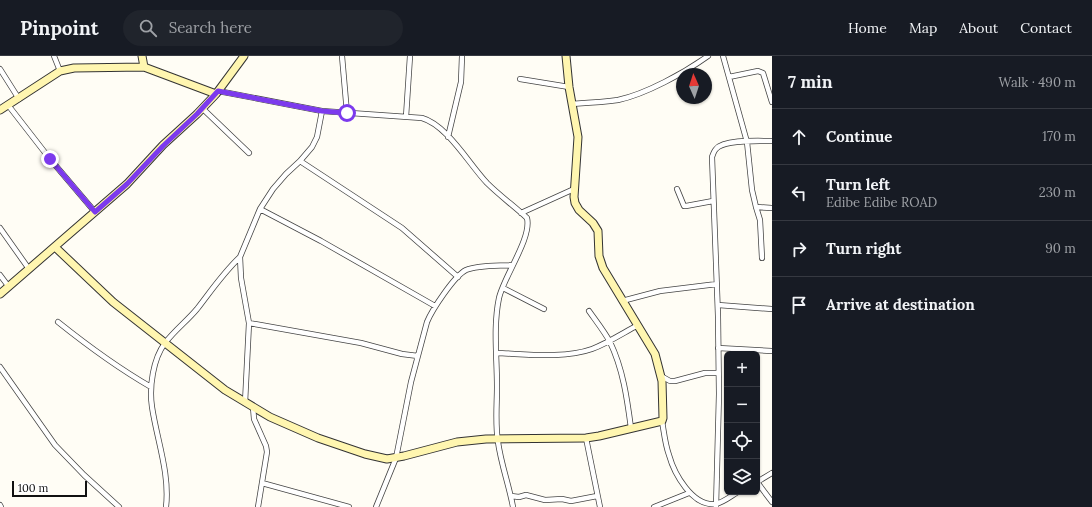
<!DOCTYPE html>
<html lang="en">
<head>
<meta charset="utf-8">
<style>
	:root { --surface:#171b24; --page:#20242c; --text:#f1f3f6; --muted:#9ea1a6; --line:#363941 }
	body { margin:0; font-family:Lora,serif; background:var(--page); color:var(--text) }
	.controls { position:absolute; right:12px; bottom:12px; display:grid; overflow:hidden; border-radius:6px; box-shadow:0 1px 3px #0004 }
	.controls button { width:36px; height:36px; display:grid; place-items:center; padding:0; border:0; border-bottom:1px solid var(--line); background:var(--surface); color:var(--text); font:20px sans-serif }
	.compass { position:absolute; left:676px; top:12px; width:36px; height:36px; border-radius:50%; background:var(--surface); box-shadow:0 1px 3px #0004; rotate:357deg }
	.scale { position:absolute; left:12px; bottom:10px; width:75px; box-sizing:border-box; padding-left:4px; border:2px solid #111; border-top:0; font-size:11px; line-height:14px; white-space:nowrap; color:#111; -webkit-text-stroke:3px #fff; paint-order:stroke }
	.stop { position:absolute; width:12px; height:12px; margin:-9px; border:3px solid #7c3aed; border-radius:50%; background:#fff }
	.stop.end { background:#7c3aed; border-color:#fff; box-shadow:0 1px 4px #0008 }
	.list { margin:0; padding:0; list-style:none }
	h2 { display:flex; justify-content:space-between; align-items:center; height:52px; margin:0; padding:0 16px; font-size:17px }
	h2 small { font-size:13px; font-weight:400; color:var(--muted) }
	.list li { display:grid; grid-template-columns:26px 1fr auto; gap:12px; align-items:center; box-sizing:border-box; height:56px; padding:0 16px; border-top:1px solid var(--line) }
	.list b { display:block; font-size:15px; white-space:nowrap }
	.list p { margin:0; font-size:13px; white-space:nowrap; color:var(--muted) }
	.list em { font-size:13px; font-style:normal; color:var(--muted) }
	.icon { flex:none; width:22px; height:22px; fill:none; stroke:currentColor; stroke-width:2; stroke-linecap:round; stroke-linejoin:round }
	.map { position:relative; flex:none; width:772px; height:451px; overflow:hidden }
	header { display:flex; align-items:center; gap:24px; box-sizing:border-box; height:56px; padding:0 20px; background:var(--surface); border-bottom:1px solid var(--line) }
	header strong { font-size:19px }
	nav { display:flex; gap:22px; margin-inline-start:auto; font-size:14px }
	.search { width:280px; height:36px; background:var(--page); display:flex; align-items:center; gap:10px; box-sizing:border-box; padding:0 14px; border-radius:22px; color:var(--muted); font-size:15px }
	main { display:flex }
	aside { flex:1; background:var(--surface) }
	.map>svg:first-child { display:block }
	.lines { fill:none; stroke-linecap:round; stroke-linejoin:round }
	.street-casing { stroke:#444; stroke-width:6 }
	.secondary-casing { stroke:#333; stroke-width:9 }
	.street { stroke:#fff; stroke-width:4.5 }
	.secondary { stroke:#fff6b0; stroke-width:7 }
	.route { stroke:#7c3aed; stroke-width:5 }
</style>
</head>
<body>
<header>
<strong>Pinpoint</strong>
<div class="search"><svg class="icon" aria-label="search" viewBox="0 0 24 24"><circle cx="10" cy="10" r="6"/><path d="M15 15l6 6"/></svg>Search here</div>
<nav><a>Home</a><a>Map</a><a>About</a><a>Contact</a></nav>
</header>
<main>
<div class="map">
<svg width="772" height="451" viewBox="0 0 772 451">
	<rect width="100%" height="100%" fill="#fffdf5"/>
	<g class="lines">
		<defs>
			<path id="street" d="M54,0L60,15
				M342,0L347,57
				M723,0L747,86L752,134L756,151L760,164L762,202
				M0,13L19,43
				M729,21L758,15L763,17L772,46
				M520,23L569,31
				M218,35L322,55L422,62C447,69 469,108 487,127C499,139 514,150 527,162C532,182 504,220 499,242C493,271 497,301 497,331C497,348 495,368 498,386C501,408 509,429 513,451
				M572,48C587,47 603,46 618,44C646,38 684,17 708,0
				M8,49L50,103L95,156
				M202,52L249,97
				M406,61L410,0
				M448,81L461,26L462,0
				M300,105L402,172L458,221
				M677,133L684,150H686L713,145
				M756,151L772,152
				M260,153L321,185L435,250
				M521,157L574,133
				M0,172L29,213
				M0,219L9,231
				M503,232L544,253
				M622,245L660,235L717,228
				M718,249L772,253
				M589,255C596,265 604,275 610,286C623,313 627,342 631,372
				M58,266C88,290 118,312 151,331
				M249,267L361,287L402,298L418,300
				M718,292L772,295
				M497,297C526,298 564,303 592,293C608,287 623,277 638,269
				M0,311L55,389L84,419L119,451
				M661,320L670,325H675L705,317H718
				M245,347L249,267L241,222L240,201L260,153L273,133L286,118L300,105L312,91L317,81L322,55
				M253,351L254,363L266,390L267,396L258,451
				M662,365C664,376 665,388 669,399C674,417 692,451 716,448C724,446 731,440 738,436
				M586,382L600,451
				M757,426L772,446
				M757,426L772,417
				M262,427L349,451
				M511,440L519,441L526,439L545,444L562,443L571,445L597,440
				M0,449L1,451
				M166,451C170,418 157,384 152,351C149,331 153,303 165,287C175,274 187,265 197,253C211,235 223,217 240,201
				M376,451L396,402L411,326L427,266C432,254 454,220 466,214C478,209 499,210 512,209
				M654,451L689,437
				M716,451L719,338L718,260L712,101C713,98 714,95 716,93C724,83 759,85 772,85"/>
			<path id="secondary" d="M142,0L144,11
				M0,54L60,15L74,12L144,11L216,38
				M55,191L113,246L225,334L270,361L318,382L365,398L387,403L404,400L457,386L486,383L586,382L599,380L662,365L663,362L662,325L655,298L603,212L599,200L598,175L593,167L579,154L575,147L574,141L578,81L569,31L566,0
				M0,238L127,128L163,89L197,58L216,38L244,0"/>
		</defs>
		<!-- street casing -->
		<use href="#street" class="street-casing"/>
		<!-- secondary casing -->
		<use href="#secondary" class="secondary-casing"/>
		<!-- street -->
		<use href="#street" class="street"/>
		<!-- secondary -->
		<use href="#secondary" class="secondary"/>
	</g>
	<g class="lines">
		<!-- route -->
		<path class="route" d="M50,103L95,156L127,128L163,90L197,58L218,35L322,55L347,57"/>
	</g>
</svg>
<div class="controls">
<button>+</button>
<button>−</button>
<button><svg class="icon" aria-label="locate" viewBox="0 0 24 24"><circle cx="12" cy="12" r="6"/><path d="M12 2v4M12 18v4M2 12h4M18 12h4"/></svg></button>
<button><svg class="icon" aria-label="layers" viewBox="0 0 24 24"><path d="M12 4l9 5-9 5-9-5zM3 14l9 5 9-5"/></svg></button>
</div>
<svg class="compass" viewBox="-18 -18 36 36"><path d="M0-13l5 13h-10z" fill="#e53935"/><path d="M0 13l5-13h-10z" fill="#9ea1a6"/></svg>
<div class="scale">100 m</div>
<div class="stop" style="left:347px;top:57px"></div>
<div class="stop end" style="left:50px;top:103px"></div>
</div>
<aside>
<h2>7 min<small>Walk · 490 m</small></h2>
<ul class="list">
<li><svg class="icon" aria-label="ahead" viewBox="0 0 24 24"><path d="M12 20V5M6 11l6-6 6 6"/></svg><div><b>Continue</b></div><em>170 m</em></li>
<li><svg class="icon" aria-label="left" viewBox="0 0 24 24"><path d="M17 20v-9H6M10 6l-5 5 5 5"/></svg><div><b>Turn left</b><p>Edibe Edibe ROAD</p></div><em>230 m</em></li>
<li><svg class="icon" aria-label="right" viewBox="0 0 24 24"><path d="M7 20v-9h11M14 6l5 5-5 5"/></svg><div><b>Turn right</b></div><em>90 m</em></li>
<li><svg class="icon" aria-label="arrive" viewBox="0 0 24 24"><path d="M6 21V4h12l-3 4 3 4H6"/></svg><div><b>Arrive at destination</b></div></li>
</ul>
</aside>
</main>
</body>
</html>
